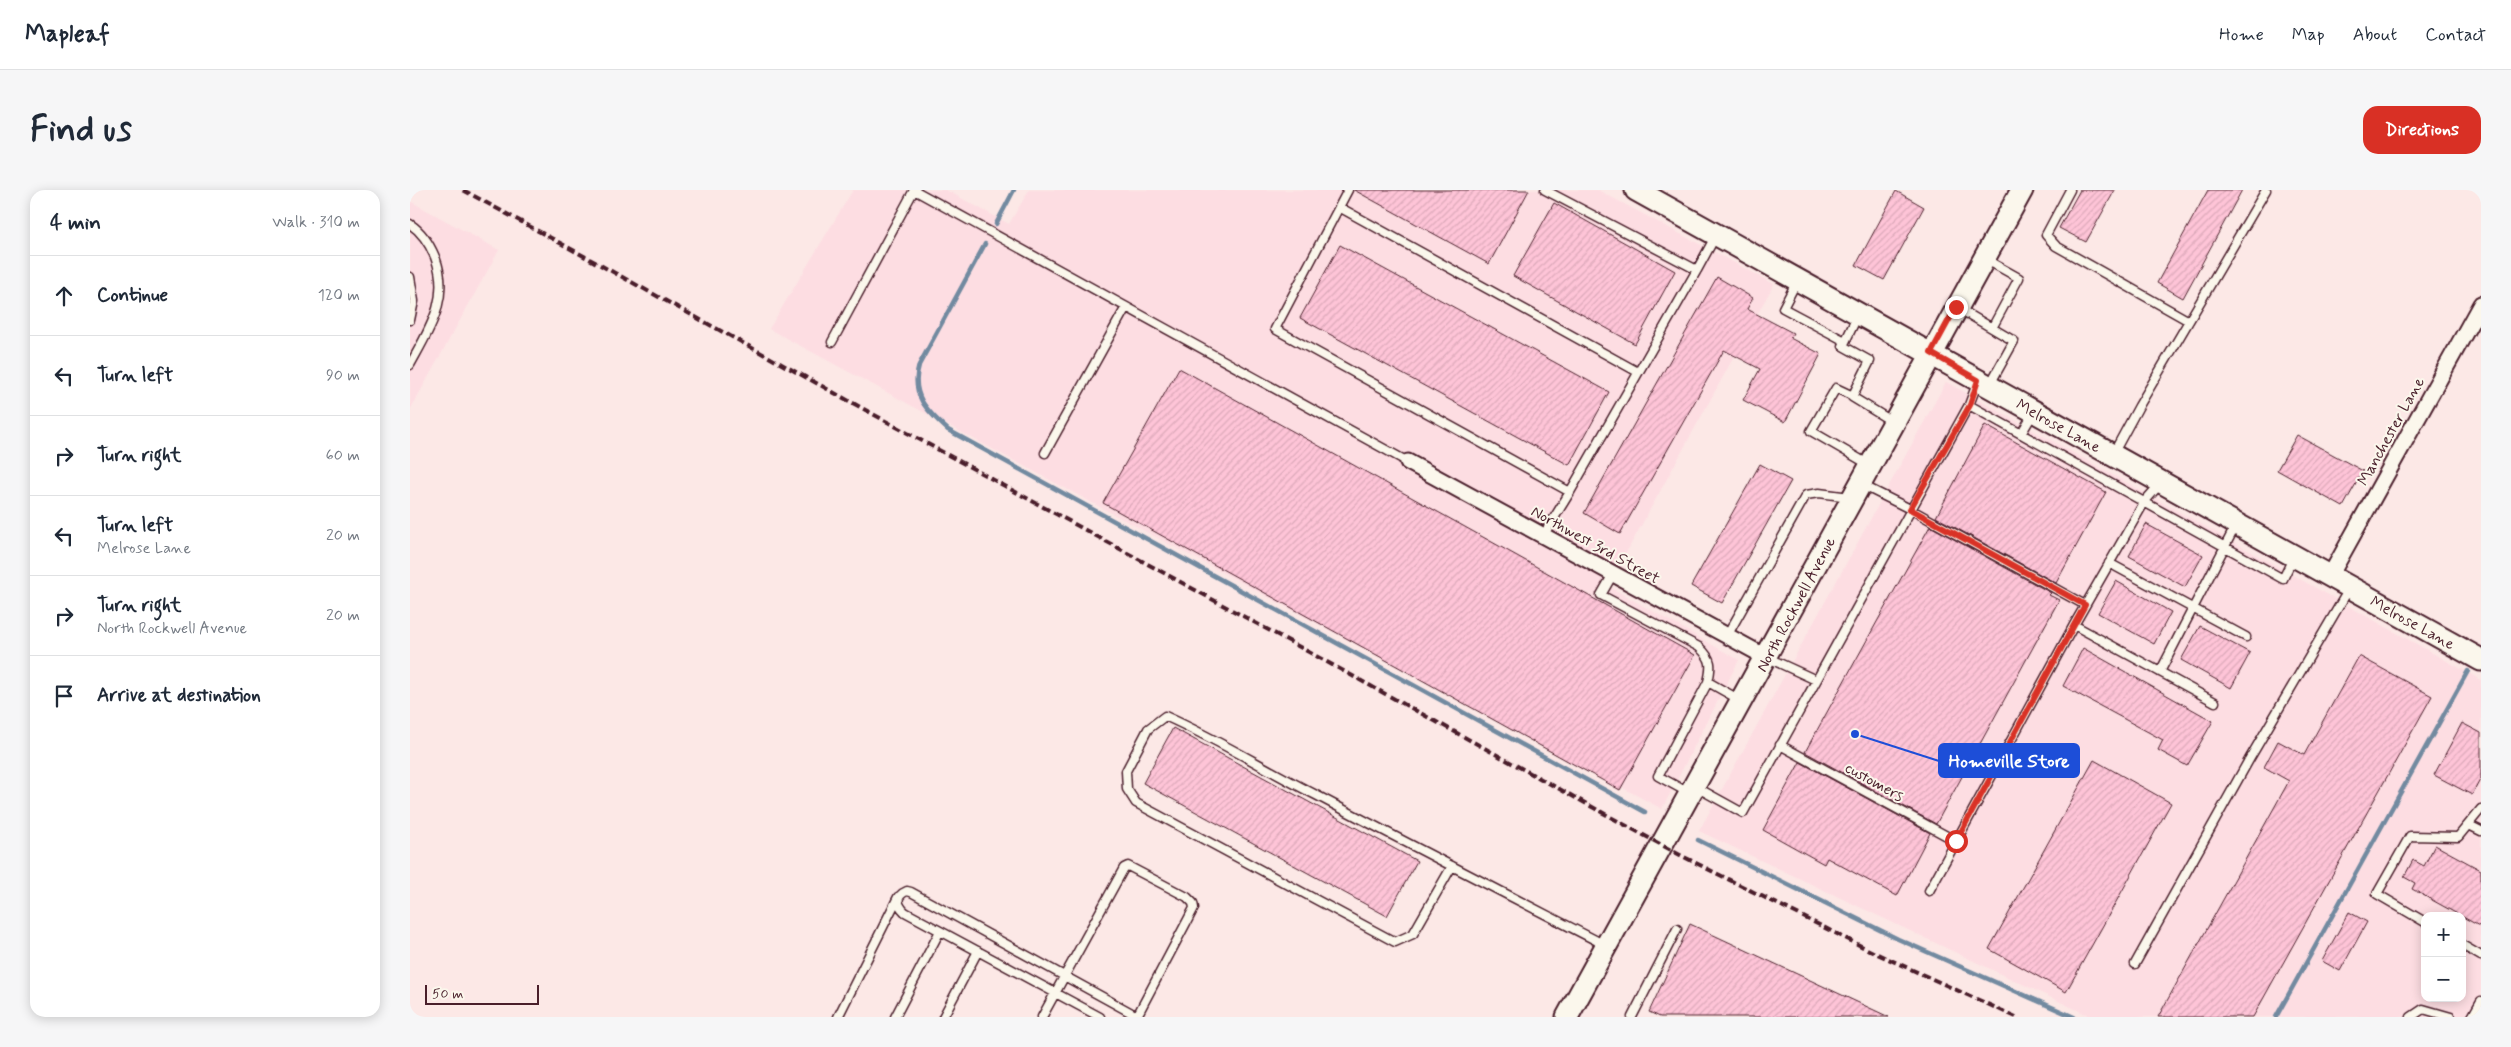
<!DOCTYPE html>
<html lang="en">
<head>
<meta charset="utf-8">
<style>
	:root { --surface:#fff; --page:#f6f6f7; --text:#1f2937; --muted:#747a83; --line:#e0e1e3; --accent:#d93025 }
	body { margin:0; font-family:Mynerve,sans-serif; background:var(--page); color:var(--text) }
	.controls { position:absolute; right:15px; bottom:15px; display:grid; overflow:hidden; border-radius:10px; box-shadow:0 2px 12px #0003 }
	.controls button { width:45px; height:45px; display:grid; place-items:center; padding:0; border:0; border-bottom:1px solid var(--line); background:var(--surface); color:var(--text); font:25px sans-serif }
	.scale { position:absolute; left:15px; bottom:12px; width:114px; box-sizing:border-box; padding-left:5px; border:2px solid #4a1f2b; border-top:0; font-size:14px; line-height:18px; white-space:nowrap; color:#4a1f2b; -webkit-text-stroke:4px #fbf7ec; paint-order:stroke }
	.stop { position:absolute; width:15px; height:15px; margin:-11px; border:4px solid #d93025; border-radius:50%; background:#fff }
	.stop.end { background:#d93025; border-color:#fff; box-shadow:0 1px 5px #0008 }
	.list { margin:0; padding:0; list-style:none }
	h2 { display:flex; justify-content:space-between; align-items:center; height:65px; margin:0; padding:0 20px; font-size:21px }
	h2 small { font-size:16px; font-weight:400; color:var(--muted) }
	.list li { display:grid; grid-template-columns:32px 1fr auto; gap:15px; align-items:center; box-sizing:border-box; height:80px; padding:0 20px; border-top:1px solid var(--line) }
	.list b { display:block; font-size:19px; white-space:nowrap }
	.list p { margin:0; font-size:16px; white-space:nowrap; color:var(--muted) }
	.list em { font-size:16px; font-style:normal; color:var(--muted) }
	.icon { flex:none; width:28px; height:28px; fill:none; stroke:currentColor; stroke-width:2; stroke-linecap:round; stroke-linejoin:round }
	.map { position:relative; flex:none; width:2071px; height:827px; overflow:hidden; border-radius:15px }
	header { display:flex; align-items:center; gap:30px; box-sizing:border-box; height:70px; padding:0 25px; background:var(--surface); border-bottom:1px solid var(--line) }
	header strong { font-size:24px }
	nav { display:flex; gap:28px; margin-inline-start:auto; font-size:18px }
	.intro { display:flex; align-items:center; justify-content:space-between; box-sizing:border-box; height:120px; padding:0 30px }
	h1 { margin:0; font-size:35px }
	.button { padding:12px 22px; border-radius:15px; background:var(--accent); color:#fff; font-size:18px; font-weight:700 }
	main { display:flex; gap:30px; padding:0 30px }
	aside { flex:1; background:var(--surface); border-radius:15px; box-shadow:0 2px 12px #0003 }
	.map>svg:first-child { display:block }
	.built { fill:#fddde2; fill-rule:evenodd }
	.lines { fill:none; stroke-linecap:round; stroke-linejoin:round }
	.stream { stroke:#728aa0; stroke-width:4.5 }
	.building { fill:url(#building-hatch); stroke:#4a1f2b }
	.lane-casing { stroke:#4a1f2b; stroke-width:11 }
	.street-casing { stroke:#4a1f2b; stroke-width:19 }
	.secondary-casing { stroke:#4a1f2b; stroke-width:25 }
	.lane { stroke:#fbf7ec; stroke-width:8 }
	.street { stroke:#fbf7ec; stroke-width:15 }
	.secondary { stroke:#fbf7ec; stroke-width:21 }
	.rail { stroke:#4a1f2b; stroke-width:4; stroke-dasharray:8 4; stroke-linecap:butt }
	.route { stroke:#d93025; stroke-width:6 }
	.labels { text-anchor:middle; stroke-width:4; stroke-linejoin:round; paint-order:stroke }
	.street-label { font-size:16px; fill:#4a1f2b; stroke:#fbf7ec }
	.leader { fill:none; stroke:#1d4ed8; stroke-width:2 }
	.callout-dot { fill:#1d4ed8; stroke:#fbf7ec; stroke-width:2 }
	.callout { fill:#1d4ed8; stroke:#1d4ed8; stroke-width:2 }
	.callout-label { font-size:18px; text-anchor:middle; font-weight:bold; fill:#fff }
</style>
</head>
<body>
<header>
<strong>Mapleaf</strong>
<nav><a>Home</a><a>Map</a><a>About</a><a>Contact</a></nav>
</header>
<div class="intro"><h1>Find us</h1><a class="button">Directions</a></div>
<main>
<aside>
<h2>4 min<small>Walk · 310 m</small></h2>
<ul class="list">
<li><svg class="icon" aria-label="ahead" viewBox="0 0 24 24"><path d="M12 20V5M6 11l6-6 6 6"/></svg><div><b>Continue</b></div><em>120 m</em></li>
<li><svg class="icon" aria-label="left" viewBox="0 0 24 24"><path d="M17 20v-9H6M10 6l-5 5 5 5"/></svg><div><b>Turn left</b></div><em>90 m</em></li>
<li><svg class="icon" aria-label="right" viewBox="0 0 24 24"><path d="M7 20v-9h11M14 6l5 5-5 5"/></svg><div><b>Turn right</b></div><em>60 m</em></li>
<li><svg class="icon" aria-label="left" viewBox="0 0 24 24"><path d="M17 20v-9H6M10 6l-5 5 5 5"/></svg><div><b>Turn left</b><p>Melrose Lane</p></div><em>20 m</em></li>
<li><svg class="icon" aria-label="right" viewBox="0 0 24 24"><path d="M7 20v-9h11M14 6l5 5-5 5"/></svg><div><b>Turn right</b><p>North Rockwell Avenue</p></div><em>20 m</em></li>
<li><svg class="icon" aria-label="arrive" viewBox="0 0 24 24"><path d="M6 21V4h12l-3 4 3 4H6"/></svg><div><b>Arrive at destination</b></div></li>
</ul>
</aside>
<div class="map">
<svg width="2071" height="827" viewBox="0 0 2071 827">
	<defs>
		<pattern id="building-hatch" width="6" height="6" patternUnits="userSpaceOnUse" patternTransform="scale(1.25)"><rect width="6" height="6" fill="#fec4d7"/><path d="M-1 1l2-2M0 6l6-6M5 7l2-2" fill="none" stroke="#dba8b9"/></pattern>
	</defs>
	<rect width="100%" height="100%" fill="#fce8e6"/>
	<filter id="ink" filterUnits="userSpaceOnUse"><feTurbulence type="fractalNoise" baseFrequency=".02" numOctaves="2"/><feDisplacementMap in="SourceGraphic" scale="10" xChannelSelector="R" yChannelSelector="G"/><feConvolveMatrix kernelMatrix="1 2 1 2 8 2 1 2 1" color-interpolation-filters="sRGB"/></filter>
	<g filter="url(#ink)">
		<!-- built -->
		<path class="built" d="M443,0H536L599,34L619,0H1188L1364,94L1198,396L1329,470L1252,619L359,139Z
			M0,11L89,60L0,220Z
			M1536,192L2071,490V827H1682L1289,641ZM2015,726H2052V808H2015Z"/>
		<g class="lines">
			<!-- stream -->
			<path class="stream" d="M586,34L604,0
				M575,54L509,175C500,205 517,221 538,240L1235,622
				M1288,650L1488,749L1664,827
				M1866,827L2058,481"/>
		</g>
		<!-- building -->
		<path class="building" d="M944,0H1119L1079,74Z
			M1670,0H1705L1676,52L1649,38Z
			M1798,0H1832L1773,108L1747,93Z
			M1486,1L1514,17L1474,90L1446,75Z
			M1144,13L1265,81L1225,154L1103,86Z
			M930,55L1199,202L1159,275L890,128Z
			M1307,87L1343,108L1337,119L1383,143L1380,148L1411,164L1375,232L1333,210L1350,179L1314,160L1210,344L1174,323Z
			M769,178L1285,465L1210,600L693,313Z
			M1575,235L1696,302L1646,393L1526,327Z
			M1887,245L1953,281L1933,317L1867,280Z
			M1350,274L1381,291L1312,413L1281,396Z
			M1736,334L1793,365L1775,397L1719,366Z
			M1520,336L1641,403L1639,405L1649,410L1526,634L1395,562Z
			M1706,391L1761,422L1744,454L1688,423Z
			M1790,436L1840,463L1821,498L1771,470Z
			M1673,458L1803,531L1777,576L1748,560L1753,550L1653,496Z
			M1949,466L2022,506L1843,827H1748L1879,591L1854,577L1868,551L1894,565Z
			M2052,533L2071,543V588L2062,605L2024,585Z
			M763,538L1007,671L977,726L733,593Z
			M1684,570L1761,613L1656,802L1579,759Z
			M1390,572L1520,643L1487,706L1417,668L1414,674L1353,640Z
			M2025,655L2071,680V737L2002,699L2005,693L1994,687L2003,670L2014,676Z
			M1939,722L1957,732L1930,781L1912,771Z
			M1280,734L1479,827H1250L1239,822Z"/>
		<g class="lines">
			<defs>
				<path id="lane" d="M938,0L865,139L1160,302L1133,346
					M1135,0L1287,80L1305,47
					M1660,0L1636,45L1646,56L1779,131
					M929,17L1228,182
					M0,34C12,42 20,55 25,67C41,108 19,140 0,175
					M1575,69L1609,88L1582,138
					M0,87L4,111L0,130
					M1387,91L1373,118L1435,151
					M1548,118L1604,151L1579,196
					M1448,125L1433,156L1460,171L1442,207L1483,232
					M422,152L504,0L998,272
					M1443,206L1426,198L1401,241L1458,274
					M1559,215L1568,191
					M1611,244L1624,222
					M635,263L716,117
					M1703,264L1729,216L1856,0
					M1452,295L1500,319L1675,415
					M1160,302L1287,80
					M1699,373L1836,447
					M1203,384L1191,405L1289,457C1302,469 1302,475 1298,492
					M1664,435L1805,512
					M1317,446L1396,305L1409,303L1440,307
					M1356,467L1406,490
					M1750,482L1826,335
					M1370,555L1546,651
					M1286,597L1333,623L1559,215L1873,389L1883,368
					M1279,603L1248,586L1298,492L1330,510
					M2059,635L2071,641
					M1042,676L1003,744L985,752L726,613L717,599L716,581L738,539L755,526C807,549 855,579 906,605C1002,656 1098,705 1195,755
					M1519,701L1664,435L1735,311L1751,293
					M2015,732L1967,704L2000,646L2048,647L2071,619
					M2052,755L2071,766
					M1725,774L1840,568L1939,399
					M428,827L488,707
					M485,827L530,741
					M533,827L568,761
					M632,827L714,678L718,676L777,707L783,713L784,718L727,826
					M690,827L495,722C487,714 485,706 497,701L501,702L729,827
					M1222,827L1267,739
					M2001,827L2013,819L2041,827
					M2062,827L2071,811"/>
				<path id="street" d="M998,272L1356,467
					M1920,386L2071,114"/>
				<path id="secondary" d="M1226,0L2071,470
					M1157,827L1612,0"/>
			</defs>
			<!-- lane casing -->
			<use href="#lane" class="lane-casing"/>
			<!-- street casing -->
			<use href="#street" class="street-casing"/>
			<!-- secondary casing -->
			<use href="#secondary" class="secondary-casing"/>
			<!-- lane -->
			<use href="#lane" class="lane"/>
			<!-- street -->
			<use href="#street" class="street"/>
			<!-- secondary -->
			<use href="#secondary" class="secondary"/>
			<!-- rail -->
			<path class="rail" d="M53,0L1272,666L1463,762L1606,827"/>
		</g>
	</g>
	<g class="lines" filter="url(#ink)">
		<!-- route -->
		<path class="route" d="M1546,117L1521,163L1568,190L1560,215L1500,319L1675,415L1546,651"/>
	</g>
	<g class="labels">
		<!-- street labels -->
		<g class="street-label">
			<text transform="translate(1649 235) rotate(29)" y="6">Melrose Lane</text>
			<text transform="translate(1980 241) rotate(-61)" y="6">Manchester Lane</text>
			<text transform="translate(1186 354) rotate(29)" y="6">Northwest 3rd Street</text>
			<text transform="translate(1385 414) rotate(-62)" y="6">North Rockwell Avenue</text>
			<text transform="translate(2003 432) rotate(29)" y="6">Melrose Lane</text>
			<text transform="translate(1465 591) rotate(29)" y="6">customers</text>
		</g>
	</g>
	<!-- callouts -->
	<path class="leader" d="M1445 544L1529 571"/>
	<circle class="callout-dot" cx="1445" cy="544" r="5"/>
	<rect class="callout" x="1529" y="554" width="140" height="33" rx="5"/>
	<g class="callout-label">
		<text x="1599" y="577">Homeville Store</text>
	</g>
</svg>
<div class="controls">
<button>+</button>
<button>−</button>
</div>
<div class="scale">50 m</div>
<div class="stop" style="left:1546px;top:651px"></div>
<div class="stop end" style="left:1546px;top:117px"></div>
</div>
</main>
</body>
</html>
